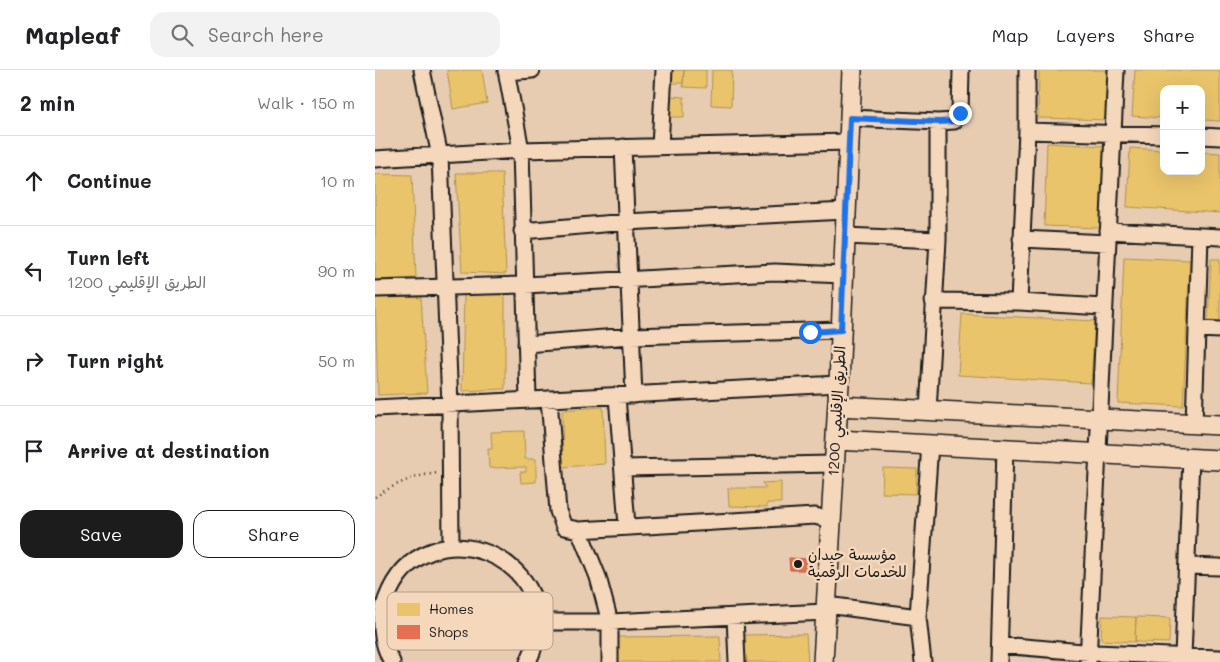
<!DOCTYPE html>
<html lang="en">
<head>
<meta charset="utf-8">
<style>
	:root { --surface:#fff; --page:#f2f2f2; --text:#202124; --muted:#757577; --line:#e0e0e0; --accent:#1c1c1c }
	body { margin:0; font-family:Mali,"Playpen Sans Arabic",sans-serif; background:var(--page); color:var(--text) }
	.controls { position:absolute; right:15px; top:15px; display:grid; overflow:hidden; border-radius:10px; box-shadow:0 5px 20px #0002 }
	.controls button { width:45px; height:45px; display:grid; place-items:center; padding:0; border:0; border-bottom:1px solid var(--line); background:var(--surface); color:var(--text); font:25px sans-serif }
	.stop { position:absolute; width:15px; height:15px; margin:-11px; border:4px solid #1a73e8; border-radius:50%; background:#fff }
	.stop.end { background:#1a73e8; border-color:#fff; box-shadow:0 1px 5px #0008 }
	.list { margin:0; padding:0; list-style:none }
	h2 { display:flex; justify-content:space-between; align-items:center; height:65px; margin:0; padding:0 20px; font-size:21px }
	h2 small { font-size:16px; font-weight:400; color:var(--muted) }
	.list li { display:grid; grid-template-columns:32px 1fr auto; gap:15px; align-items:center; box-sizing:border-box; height:90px; padding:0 20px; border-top:1px solid var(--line) }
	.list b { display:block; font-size:19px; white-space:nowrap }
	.list p { margin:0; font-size:16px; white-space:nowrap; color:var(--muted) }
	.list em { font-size:16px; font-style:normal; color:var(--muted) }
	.actions { display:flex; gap:10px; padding:15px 20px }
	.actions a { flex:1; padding:11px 0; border:1px solid var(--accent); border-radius:15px; text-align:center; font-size:18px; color:var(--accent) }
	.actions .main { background:var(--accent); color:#fff }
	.icon { flex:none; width:28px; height:28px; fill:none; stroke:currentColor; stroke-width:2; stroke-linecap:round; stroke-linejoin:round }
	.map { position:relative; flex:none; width:845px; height:592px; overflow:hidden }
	header { display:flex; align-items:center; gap:30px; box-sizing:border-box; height:70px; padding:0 25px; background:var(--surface); border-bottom:1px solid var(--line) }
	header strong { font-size:24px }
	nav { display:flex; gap:28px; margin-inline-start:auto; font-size:18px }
	.search { width:350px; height:45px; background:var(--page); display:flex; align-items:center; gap:12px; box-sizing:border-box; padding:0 18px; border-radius:15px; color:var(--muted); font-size:19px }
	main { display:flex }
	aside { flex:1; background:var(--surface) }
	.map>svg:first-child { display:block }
	.homes { fill:#e9c46a; stroke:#ac9253 }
	.shops { fill:#e76f51; stroke:#aa5641 }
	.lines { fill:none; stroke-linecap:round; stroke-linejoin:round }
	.minor-casing { stroke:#1c1c1c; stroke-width:19 }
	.tertiary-casing { stroke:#1c1c1c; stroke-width:22 }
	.path { stroke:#1c1c1c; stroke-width:2.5; stroke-dasharray:1 4; stroke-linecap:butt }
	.minor { stroke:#f5d7bb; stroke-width:15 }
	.tertiary { stroke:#f5d7bb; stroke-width:19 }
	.route { stroke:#1a73e8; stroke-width:6 }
	.poi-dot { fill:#1c1c1c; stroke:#f5d7bb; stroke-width:2 }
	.labels { text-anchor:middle; stroke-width:5; stroke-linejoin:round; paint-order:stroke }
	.street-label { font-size:15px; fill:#1c1c1c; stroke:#f5d7bb }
	.poi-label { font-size:15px; fill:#1c1c1c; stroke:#f5d7bb; text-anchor:start }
	.key { fill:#f5d7bb; stroke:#b49f8b; stroke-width:1 }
	.key-label { font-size:14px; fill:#1c1c1c }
</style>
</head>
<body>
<header>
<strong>Mapleaf</strong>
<div class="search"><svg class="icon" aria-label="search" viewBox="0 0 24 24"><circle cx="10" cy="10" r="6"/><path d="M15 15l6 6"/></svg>Search here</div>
<nav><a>Map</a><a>Layers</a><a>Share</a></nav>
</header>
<main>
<aside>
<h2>2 min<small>Walk · 150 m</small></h2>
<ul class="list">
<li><svg class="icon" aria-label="ahead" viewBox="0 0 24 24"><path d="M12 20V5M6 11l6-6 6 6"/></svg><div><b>Continue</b></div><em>10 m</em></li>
<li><svg class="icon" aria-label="left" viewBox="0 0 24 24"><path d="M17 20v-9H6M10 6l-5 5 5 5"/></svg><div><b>Turn left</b><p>الطريق الإقليمي 1200</p></div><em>90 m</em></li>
<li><svg class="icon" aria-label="right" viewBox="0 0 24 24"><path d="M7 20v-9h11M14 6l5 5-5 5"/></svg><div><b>Turn right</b></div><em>50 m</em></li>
<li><svg class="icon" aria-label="arrive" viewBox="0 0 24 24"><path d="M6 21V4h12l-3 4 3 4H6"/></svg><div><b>Arrive at destination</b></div></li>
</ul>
<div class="actions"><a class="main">Save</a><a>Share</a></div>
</aside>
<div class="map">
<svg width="845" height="592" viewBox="0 0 845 592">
	<rect width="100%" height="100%" fill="#e8ccb1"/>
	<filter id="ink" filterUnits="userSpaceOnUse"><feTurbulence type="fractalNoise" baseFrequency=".02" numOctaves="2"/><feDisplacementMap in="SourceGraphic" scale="10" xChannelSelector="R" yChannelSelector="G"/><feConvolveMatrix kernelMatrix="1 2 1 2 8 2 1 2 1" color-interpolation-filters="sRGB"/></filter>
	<g filter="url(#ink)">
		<!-- homes -->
		<path class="homes" d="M72,0H107L112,33L78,39Z
			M290,0H309L308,13H290Z
			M309,0H331V18L308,17Z
			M337,0H357L356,36L336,35Z
			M664,0H736L734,50L663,48Z
			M760,0H845V51L826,50V19H789V48L757,46Z
			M295,26L309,27V47H294Z
			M672,73L730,76L726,158L669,156Z
			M755,78L789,80V101H826V82L845,83V143L752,137Z
			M81,103H127L131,204L87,202Z
			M0,104L37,105L41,208L0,210Z
			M749,187L815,190L808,336L743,333Z
			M836,189H845V251H833Z
			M89,222L130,224V319L87,321Z
			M46,227L52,323L3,325L0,228Z
			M587,244L720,251L716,313L583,305Z
			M228,337L230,394L188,397L187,340Z
			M149,361L150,389H161V412L146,413L145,402H151V397L114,398L113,379H117L116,362Z
			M508,398L542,399L541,424L507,423Z
			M406,412V433H392V437L354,436L353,418H391L387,413Z
			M727,546L761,547L760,572L726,570Z
			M761,547L795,548L794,573L760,572Z
			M431,564L433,592H367V565Z
			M345,566L346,592H240V567Z"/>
		<!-- shops -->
		<path class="shops" d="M414,488L431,489V500H415Z"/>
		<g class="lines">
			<defs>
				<path id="minor" d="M47,0L65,86L75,335L76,477
					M131,0L146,80L153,330
					M131,2L157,0
					M475,48L563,52L579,51L585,43L586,0
					M652,61L789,65
					M826,66L845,67
					M248,77L259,325
					M285,77L289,0
					M0,89L146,80L474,72
					M147,161L251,152L471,141
					M733,161L845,167
					M470,166L563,170
					M646,169L733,173
					M0,219L150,215L400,202L468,205
					M558,231L644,232L728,237
					M644,232L652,61V0
					M823,259L845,260
					M151,274L256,266L466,260
					M242,326L252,456
					M174,329L183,441L189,457L204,460L440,446L455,450
					M0,338L464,314
					M553,341L563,170V52
					M819,354L825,166
					M248,398L458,394
					M204,460L223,507L235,552V592
					M812,496L845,497
					M452,535L543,547
					M360,547L362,592
					M163,552H235L451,542
					M625,575L720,583L845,588
					M808,586L816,388
					M17,592C6,573 4,550 11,530C48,427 202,489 153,592
					M548,592L543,547L555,374
					M624,592L630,378
					M713,592L741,0"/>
				<path id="tertiary" d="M463,336L845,355
					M461,370L845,390
					M448,592L464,314L477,0"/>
			</defs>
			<!-- minor casing -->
			<use href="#minor" class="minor-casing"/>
			<!-- tertiary casing -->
			<use href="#tertiary" class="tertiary-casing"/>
			<!-- path -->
			<path class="path" d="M0,427C20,414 38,406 62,403"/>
			<!-- minor -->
			<use href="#minor" class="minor"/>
			<!-- tertiary -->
			<use href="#tertiary" class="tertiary"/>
		</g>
	</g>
	<g class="lines" filter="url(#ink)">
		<!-- route -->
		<path class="route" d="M435,262L466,260L475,48L564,52L579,51L585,43"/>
	</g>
	<!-- markers -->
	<circle class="poi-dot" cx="423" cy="494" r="5"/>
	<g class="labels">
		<!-- street labels -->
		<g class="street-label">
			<text transform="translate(462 341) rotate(-87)" y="5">الطريق الإقليمي 1200</text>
		</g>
		<!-- poi labels -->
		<g class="poi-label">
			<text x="433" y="490">مؤسسة حيدان<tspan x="433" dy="17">للخدمات الرقمية</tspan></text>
		</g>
	</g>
	<!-- legend -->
	<rect x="12" y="522" width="166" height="58" rx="8" class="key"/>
	<rect x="22" y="533" width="23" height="13" fill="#e9c46a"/>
	<rect x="22" y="555" width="23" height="14" fill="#e76f51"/>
	<g class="key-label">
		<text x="54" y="544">Homes</text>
		<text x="54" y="567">Shops</text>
	</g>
</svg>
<div class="controls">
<button>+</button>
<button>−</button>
</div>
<div class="stop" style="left:435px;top:262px"></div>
<div class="stop end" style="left:585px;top:43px"></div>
</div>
</main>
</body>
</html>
